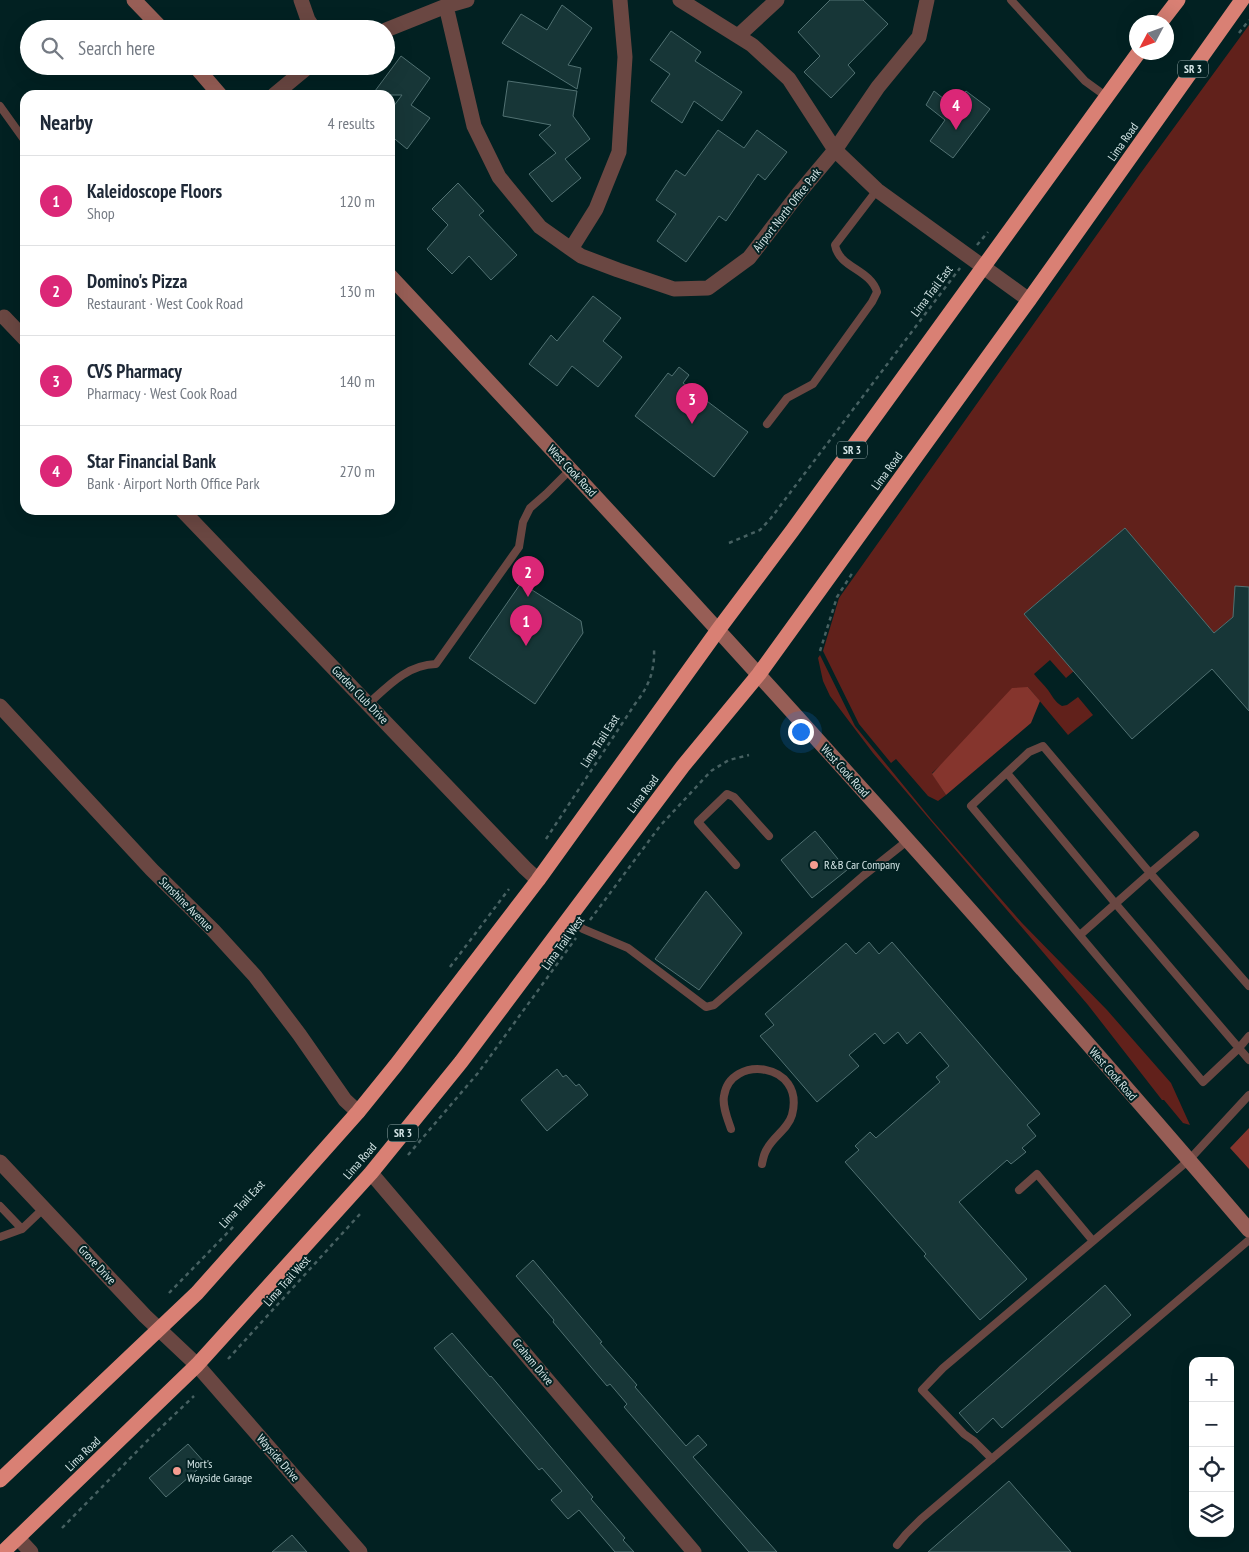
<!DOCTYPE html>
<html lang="en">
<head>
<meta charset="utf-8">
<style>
	:root { --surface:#fff; --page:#f2f2f3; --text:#1f2937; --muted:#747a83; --line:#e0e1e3; --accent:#db2777 }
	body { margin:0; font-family:"PT Sans Narrow",sans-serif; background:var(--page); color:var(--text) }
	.controls { position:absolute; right:15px; bottom:15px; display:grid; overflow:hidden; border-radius:10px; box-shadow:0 5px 20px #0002 }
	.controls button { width:45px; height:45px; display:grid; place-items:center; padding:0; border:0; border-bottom:1px solid var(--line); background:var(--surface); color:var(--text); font:25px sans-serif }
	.compass { position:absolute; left:1129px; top:15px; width:45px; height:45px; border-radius:50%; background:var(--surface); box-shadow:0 5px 20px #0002; rotate:229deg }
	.you { position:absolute; left:800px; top:731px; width:18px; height:18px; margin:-12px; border:4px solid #fff; border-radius:50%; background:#1a73e8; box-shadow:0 0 0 8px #1a73e833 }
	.badge { display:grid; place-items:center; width:32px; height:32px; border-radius:50%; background:var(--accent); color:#fff; font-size:16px; font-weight:700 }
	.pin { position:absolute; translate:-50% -41px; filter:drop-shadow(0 1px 2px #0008) }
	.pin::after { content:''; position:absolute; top:26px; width:18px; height:15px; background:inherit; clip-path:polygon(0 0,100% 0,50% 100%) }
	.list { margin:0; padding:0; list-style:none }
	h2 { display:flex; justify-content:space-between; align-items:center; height:65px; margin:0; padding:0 20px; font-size:21px }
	h2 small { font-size:16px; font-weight:400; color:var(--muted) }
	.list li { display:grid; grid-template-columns:32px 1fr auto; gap:15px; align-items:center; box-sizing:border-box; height:90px; padding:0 20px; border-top:1px solid var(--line) }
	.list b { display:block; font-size:19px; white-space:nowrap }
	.list p { margin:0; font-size:16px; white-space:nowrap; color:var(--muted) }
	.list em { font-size:16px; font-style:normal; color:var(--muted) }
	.icon { flex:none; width:28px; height:28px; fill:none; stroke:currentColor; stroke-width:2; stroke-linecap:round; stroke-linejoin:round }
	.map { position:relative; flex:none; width:1249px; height:1552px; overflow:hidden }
	.search { position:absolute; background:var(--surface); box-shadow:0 5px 20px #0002; left:20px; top:20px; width:375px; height:55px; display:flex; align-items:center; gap:12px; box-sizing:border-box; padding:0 18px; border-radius:28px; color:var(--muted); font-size:19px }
	.panel { position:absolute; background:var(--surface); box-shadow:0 5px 20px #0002; left:20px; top:90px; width:375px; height:425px; border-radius:15px }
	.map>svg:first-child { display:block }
	.green { fill:#61211b }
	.forest { fill:#85352d }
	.building { fill:#173637; stroke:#517172 }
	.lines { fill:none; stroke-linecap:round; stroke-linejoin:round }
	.path { stroke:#476162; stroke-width:2.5; stroke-dasharray:4 4; stroke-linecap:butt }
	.lane { stroke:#6a4742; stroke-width:8 }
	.street { stroke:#6a4742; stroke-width:15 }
	.secondary { stroke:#975e56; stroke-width:15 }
	.highway { stroke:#d98074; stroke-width:15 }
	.poi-dot { fill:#f59c90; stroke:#022122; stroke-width:2 }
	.labels { text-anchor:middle; stroke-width:4; stroke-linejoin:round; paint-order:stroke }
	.shield { fill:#022122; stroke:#95aaab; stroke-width:1 }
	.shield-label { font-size:11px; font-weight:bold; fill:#d4e5e6 }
	.street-label { font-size:12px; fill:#d4e5e6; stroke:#022122 }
	.poi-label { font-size:12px; fill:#d4e5e6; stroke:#022122; text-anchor:start }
</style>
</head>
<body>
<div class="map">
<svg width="1249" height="1552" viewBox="0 0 1249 1552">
	<rect width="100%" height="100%" fill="#022122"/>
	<!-- green -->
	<path class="green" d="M1249,25V587L1233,617L1214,633L1125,528L1024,614L1074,671L1066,678L1050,660L1034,674C1038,679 1044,685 1048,690C1053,697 1054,701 1062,706L1067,705L1078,697L1093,715L1068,735L1028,687L932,773L946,795L938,801L928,796L896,759L891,763L859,724L823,651L839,598L1140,174Z
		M820,655L855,726L931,819L1022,923L1107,1010L1171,1083L1190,1125L1183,1123L1164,1100H1162L1088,1005L873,753L830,696L823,681L818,658Z"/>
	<!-- forest -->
	<path class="forest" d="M1028,687L1040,701L1031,723L946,795L932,774L1012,688Z
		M1249,1128V1169L1230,1148Z"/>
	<!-- building -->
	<path class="building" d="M830,0H863L888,24L848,65L855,73L831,98L804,72L820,56L798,32Z
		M562,5L592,28L568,65L581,68L577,89L502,43L521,14L547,30Z
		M671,31L701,52L695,61L742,92L722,121L694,101L682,123L651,101L670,74L650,60Z
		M401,56L430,78L411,105L430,118L407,149L390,135V111L402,95H372Z
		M508,81L577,91L573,116L590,139L565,159L581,178L552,202L529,174L556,153L539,135L551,125L503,116Z
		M934,91L954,107L966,91L990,109L953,158L930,141L945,120L926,105Z
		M718,130L744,148L757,130L787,152L765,180L758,174L726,221L719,216L686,262L657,241L676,214L656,200L676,170L685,176Z
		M458,183L484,211L479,215L517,255L491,280L469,256L452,274L427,249L448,225L432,209Z
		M593,296L621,318L603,341L622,357L598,387L572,366L557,386L529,364L551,335L557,341Z
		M679,367L689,375L683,383L748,432L714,477L635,416L668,373L672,376Z
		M1125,528L1214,633L1233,617L1235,586L1249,587V711L1212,669L1132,739L1024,614Z
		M521,583L581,621L583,633L535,704L469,658Z
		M815,831L847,870L812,898L781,860Z
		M706,891L742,933L699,990L655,959Z
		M869,942L879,954L892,942L1040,1114L1027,1125L1036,1136L1022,1148L1026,1152L1011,1164L1007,1160L959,1202L1027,1279L980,1320L924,1256L926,1254L845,1162L859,1150L855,1146L870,1132L876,1138L940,1082L936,1077L949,1066L920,1032L907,1044L898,1032L884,1044L875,1033L849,1055L859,1066L817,1102L760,1036L774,1025L765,1014L846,943L856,954Z
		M557,1069L563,1077L566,1075L576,1086L579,1084L588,1095L547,1131L521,1100Z
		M533,1260L602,1342L600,1343L637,1385L635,1387L686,1446L698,1435L707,1445L693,1457L777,1552H749L624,1407L627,1404L610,1384L607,1386L553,1322L554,1320L516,1276Z
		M1105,1285L1131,1315L1002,1428L993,1418L977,1433L959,1413Z
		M452,1333L490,1377L491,1376L593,1497L591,1499L625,1538L623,1540L634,1552H615L579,1510L568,1519L551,1500L562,1491L542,1468L539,1470L434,1348Z
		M188,1444L205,1463L166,1497L149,1478Z
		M1009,1481L1071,1552H928Z
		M292,1535L307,1552H272Z"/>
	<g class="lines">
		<!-- path -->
		<path class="path" d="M1239,33L1249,20
			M977,245L988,232
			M729,543L760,530L771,518L960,268
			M820,651L837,597L853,572
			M546,839L635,704C649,686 655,671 654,648
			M590,920L660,826L711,771L729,760L749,755
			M450,967L509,889
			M408,1155L478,1073L576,938
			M169,1293L235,1225
			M228,1359L360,1214
			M62,1528L149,1439L194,1396"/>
		<!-- lane -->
		<path class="lane" d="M1011,0L1085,81L1107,97
			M0,106L25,141
			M767,424L787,398L813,384L872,302L877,292C870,269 839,268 835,245L877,190
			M368,704C389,685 407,665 436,664L519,547L523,522L530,508L546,494L571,469
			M1007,773L1115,903L1249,1060
			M1195,835L1150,873L1043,746L1029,752L971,806L1203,1082L1239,1048L1249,1036
			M736,865L698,822L727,794L734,797L769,836
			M569,918L583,929L628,948L706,1007L714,1005L863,876L907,841
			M1080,935L1150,873L1249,986
			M731,1129C728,1120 722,1106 724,1096C730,1054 806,1062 792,1115C788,1129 773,1137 767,1149C764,1153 763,1159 762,1164
			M1019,1190L1037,1174L1093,1241
			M0,1206L22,1229
			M0,1237L22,1229L44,1208
			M992,1459L974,1441L964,1434L922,1390L943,1368L1189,1160L1249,1095
			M897,1545L906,1534L921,1519L1249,1240"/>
		<!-- street -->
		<path class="street" d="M301,0L308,20L314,29
			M680,0L752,45L789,79L835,150L877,190L1029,300
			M446,6L474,126L499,177L540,227L581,256L618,270L674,289L708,288L749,258L799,193L835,150L878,87L919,37L927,0
			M386,30L446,6L467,0
			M738,36L777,0
			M274,95L309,66
			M571,249L596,209L619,152L625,57L620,0
			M4,317L25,339
			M182,510L525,868L538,880
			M0,706L152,870L213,930L255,976L299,1034L345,1100L358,1112
			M0,1162L145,1316L197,1365L360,1552
			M371,1173L694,1552
			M18,1538L31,1552"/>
		<!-- secondary -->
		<path class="secondary" d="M134,0L162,29
			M195,66L220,95
			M390,276C683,588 971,905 1249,1230"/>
		<!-- highway -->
		<path class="highway" d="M1161,22L1178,0
			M0,1480L197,1293L358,1112L396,1065L538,880L718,630L792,531L1139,52
			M3,1552L197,1365L371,1173L461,1062L683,766L759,674L1029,300L1242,0"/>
	</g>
	<!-- markers -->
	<g class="poi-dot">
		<circle cx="814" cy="865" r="5"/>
		<circle cx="177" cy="1471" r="5"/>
	</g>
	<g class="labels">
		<!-- shield labels -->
		<g class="shield">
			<rect x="1178" y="60.5" width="30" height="17" rx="4"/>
			<rect x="837" y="441.5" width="30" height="17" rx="4"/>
			<rect x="388" y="1124.5" width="30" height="17" rx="4"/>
		</g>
		<g class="shield-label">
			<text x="1193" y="73">SR 3</text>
			<text x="852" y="454">SR 3</text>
			<text x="403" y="1137">SR 3</text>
		</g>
		<!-- street labels -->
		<g class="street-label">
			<text transform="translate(1123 142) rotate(-55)" y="4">Lima Road</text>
			<text transform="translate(787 210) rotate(-52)" y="4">Airport North Office Park</text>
			<text transform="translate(932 291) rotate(-53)" y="4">Lima Trail East</text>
			<text transform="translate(572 471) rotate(47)" y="4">West Cook Road</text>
			<text transform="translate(887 471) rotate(-54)" y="4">Lima Road</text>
			<text transform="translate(360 695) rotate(46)" y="4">Garden Club Drive</text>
			<text transform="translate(600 741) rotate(-57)" y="4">Lima Trail East</text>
			<text transform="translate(845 771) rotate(48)" y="4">West Cook Road</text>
			<text transform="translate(643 794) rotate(-53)" y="4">Lima Road</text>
			<text transform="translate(186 904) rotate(45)" y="4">Sunshine Avenue</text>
			<text transform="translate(563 943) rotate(-54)" y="4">Lima Trail West</text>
			<text transform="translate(1113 1074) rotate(49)" y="4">West Cook Road</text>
			<text transform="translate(360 1161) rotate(-49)" y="4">Lima Road</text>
			<text transform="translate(242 1204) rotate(-47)" y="4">Lima Trail East</text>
			<text transform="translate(97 1265) rotate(47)" y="4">Grove Drive</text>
			<text transform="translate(287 1281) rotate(-48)" y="4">Lima Trail West</text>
			<text transform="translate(533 1362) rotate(50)" y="4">Graham Drive</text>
			<text transform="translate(83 1454) rotate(-44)" y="4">Lima Road</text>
			<text transform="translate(278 1458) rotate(49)" y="4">Wayside Drive</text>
		</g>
		<!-- poi labels -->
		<g class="poi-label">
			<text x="824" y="869">R&amp;B Car Company</text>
			<text x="187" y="1468">Mort's<tspan x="187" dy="14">Wayside Garage</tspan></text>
		</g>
	</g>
</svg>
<div class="controls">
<button>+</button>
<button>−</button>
<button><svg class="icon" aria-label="locate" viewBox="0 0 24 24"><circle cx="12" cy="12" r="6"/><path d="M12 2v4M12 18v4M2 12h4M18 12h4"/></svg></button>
<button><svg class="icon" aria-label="layers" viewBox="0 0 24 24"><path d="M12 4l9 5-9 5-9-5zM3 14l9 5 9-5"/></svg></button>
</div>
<svg class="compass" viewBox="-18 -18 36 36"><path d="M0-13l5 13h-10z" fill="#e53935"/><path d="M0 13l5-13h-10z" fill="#747a83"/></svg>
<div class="you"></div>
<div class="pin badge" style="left:526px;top:646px">1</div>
<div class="pin badge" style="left:528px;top:597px">2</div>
<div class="pin badge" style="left:692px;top:424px">3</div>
<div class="pin badge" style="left:956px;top:130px">4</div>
<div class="search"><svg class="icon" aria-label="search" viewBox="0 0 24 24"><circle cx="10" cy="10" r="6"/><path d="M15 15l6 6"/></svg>Search here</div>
<section class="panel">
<h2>Nearby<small>4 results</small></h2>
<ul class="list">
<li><span class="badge">1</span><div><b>Kaleidoscope Floors</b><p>Shop</p></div><em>120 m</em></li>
<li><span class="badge">2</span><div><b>Domino's Pizza</b><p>Restaurant · West Cook Road</p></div><em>130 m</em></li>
<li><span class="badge">3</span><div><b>CVS Pharmacy</b><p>Pharmacy · West Cook Road</p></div><em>140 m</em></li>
<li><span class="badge">4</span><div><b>Star Financial Bank</b><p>Bank · Airport North Office Park</p></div><em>270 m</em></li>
</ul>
</section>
</div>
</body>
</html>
